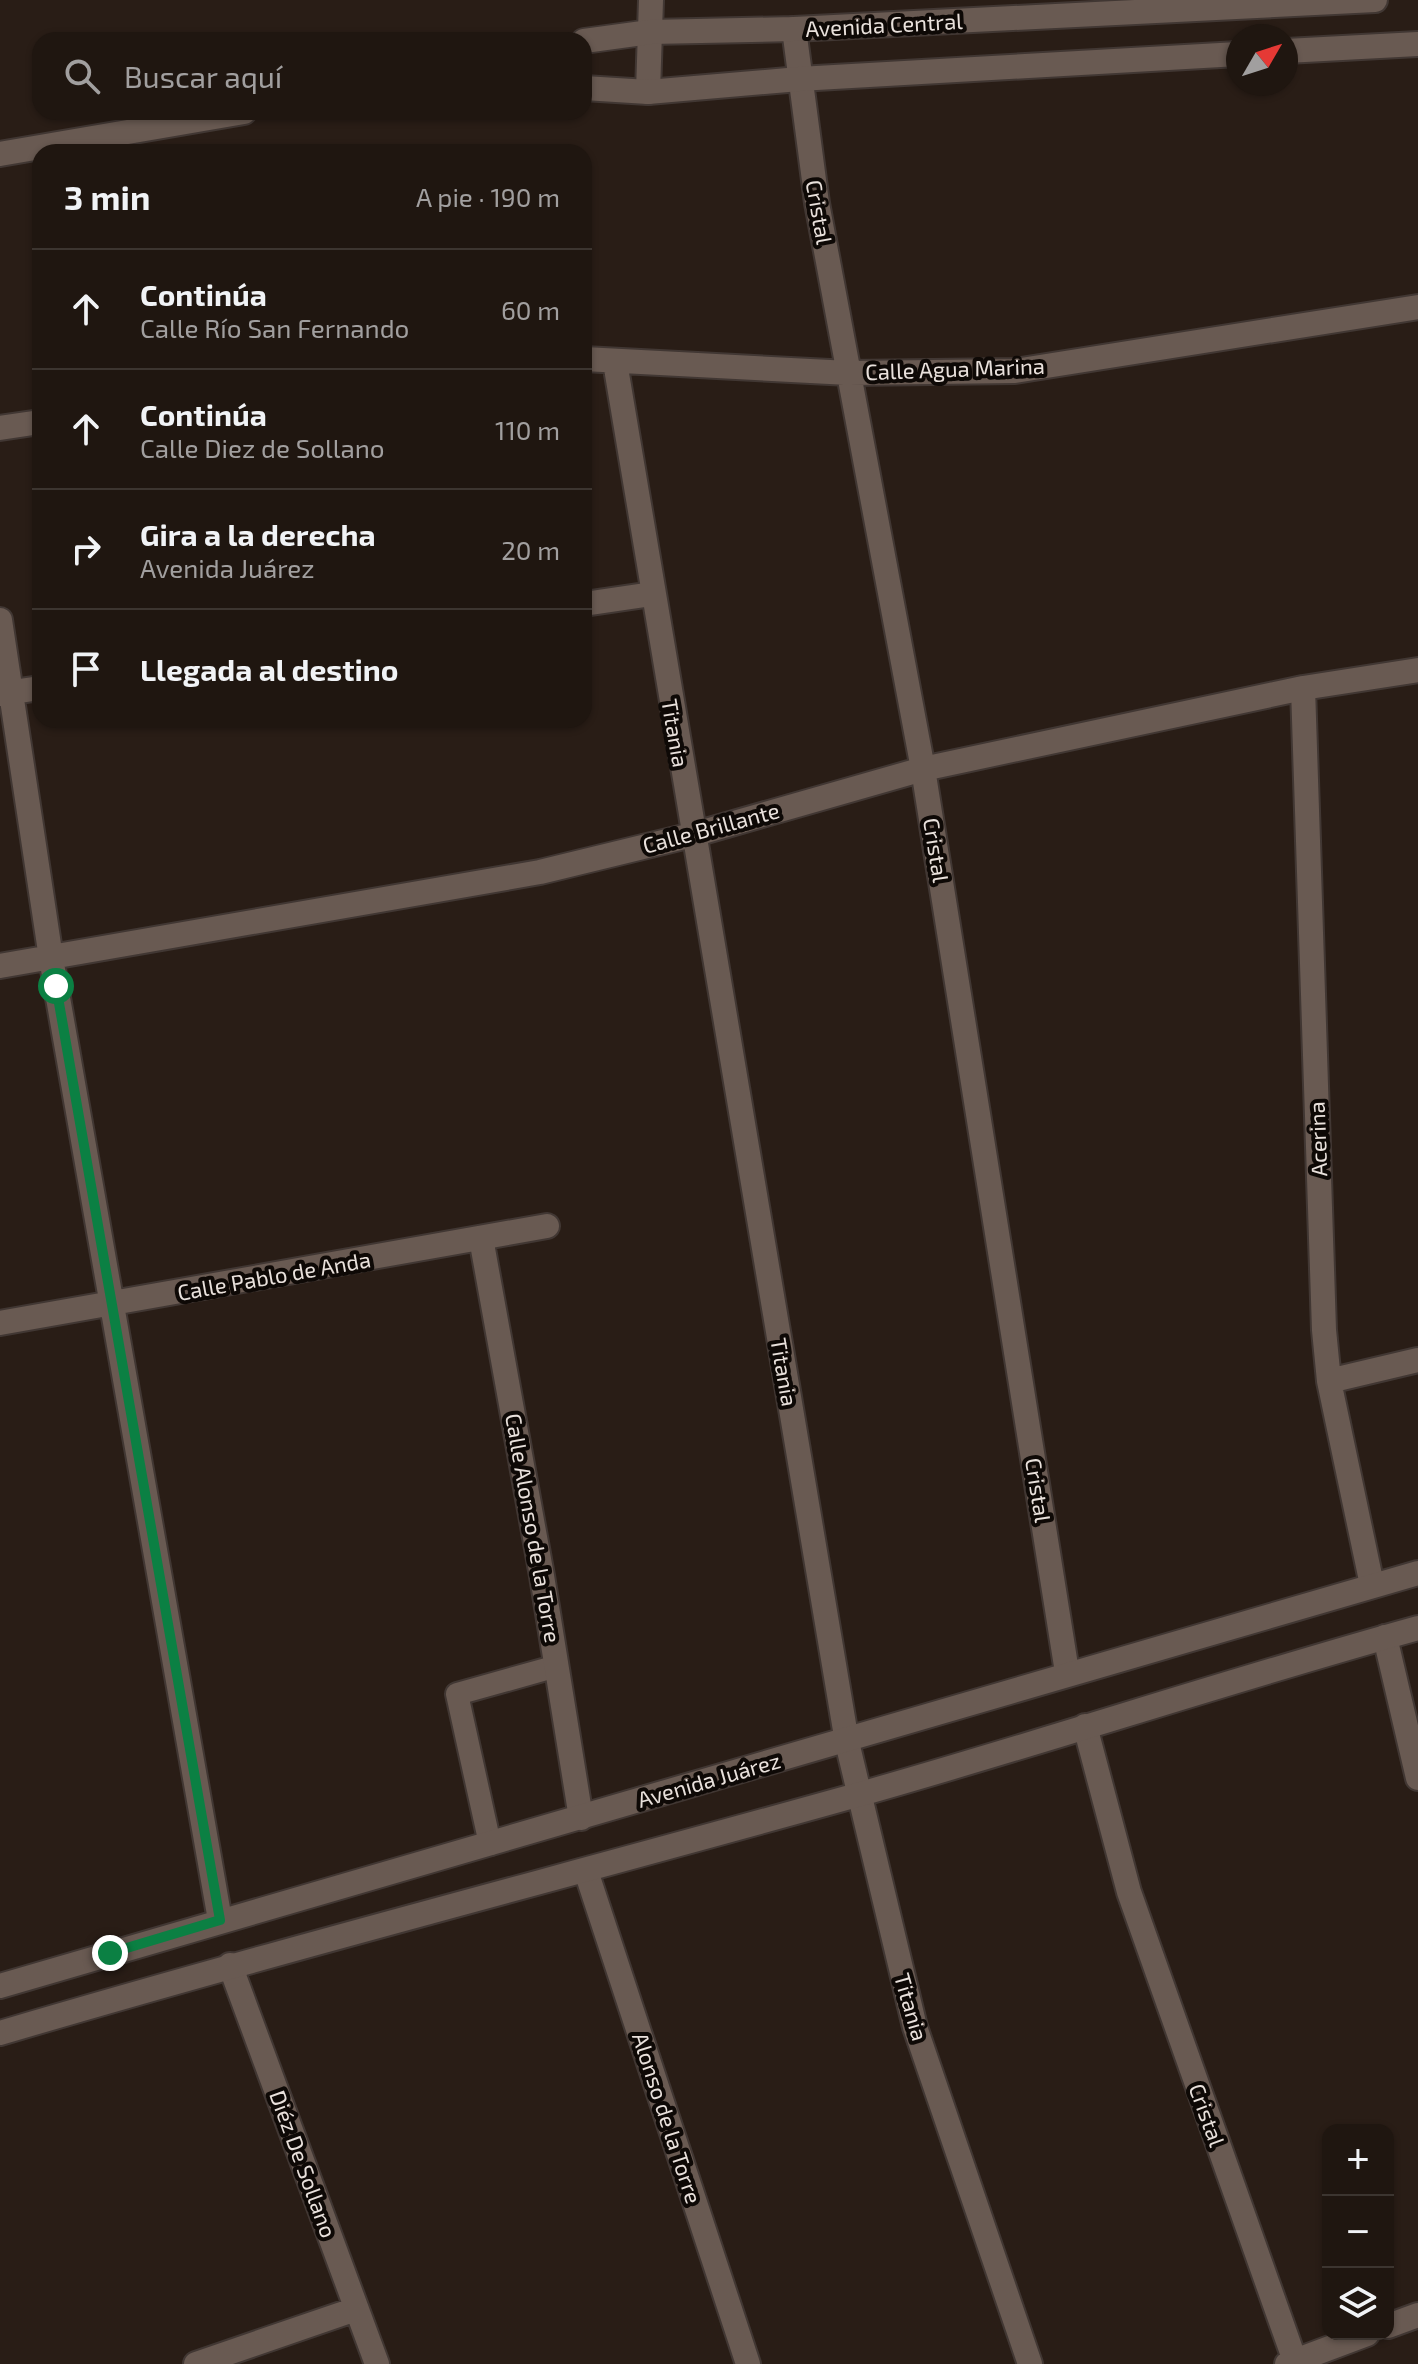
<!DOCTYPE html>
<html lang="es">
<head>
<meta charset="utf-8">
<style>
	:root { --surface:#1f1610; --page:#271f19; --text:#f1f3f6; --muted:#a19f9f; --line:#3c3530 }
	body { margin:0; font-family:"Exo 2",sans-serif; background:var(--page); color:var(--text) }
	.controls { position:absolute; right:24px; bottom:24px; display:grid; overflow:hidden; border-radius:16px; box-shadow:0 2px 6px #0004 }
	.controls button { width:72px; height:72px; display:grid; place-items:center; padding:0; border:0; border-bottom:2px solid var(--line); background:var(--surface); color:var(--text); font:40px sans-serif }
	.compass { position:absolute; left:1226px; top:24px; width:72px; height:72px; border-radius:50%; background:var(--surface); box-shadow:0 2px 6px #0004; rotate:51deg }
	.stop { position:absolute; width:24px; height:24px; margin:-18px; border:6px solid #0b8043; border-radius:50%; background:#fff }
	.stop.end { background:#0b8043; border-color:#fff; box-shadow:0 2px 8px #0008 }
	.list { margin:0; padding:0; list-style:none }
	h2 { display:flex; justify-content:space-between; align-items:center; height:104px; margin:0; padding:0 32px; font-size:34px }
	h2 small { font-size:26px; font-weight:400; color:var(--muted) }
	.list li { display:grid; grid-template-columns:52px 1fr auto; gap:24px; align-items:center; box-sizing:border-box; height:120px; padding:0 32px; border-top:2px solid var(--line) }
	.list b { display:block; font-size:30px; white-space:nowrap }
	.list p { margin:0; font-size:26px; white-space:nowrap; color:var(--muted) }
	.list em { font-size:26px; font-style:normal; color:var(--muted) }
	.icon { flex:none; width:44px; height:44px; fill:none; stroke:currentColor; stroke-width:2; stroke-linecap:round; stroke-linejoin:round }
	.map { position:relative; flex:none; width:1418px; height:2364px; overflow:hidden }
	.search { position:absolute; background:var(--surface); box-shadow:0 2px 6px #0004; left:32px; top:32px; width:560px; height:88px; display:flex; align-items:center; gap:20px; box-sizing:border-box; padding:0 28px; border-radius:24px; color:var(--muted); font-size:30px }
	.panel { position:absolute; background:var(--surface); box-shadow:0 2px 6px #0004; left:32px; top:144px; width:560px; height:584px; border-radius:24px }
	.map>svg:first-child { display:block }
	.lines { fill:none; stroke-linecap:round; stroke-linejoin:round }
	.lane-casing { stroke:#413733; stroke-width:26 }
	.street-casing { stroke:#413733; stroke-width:28 }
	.secondary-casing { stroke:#413733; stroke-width:28 }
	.lane { stroke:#695a52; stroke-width:22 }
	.street { stroke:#695a52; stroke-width:24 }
	.secondary { stroke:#695a52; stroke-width:24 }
	.route { stroke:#0b8043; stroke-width:10 }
	.labels { text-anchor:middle; stroke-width:8; stroke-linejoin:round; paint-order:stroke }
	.street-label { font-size:22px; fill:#e9e1dc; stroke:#0e0906 }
</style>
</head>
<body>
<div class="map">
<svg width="1418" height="2364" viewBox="0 0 1418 2364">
	<rect width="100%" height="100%" fill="#291d16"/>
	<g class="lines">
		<defs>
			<path id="lane" d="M490,1844L457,1694L557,1666"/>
			<path id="street" d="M794,29L817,203L923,769L1067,1672
				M648,92L651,0
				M584,359L849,373L1015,371L1418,307
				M615,362L847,1742L915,2027L1030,2364
				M0,428L40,422
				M584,604L652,594
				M0,620L51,958L220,1920
				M1303,688L1324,1330L1329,1381L1372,1585
				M0,694L40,688
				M0,966L540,872L692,835L923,769L1303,688L1418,670
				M481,1238L542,1576L581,1818
				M0,1323L547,1226
				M1329,1381L1418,1360
				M1385,1637L1418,1778
				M1085,1726L1129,1892L1296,2364
				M586,1871L748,2364
				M230,1965L377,2364
				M1388,2326L1418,2315
				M196,2364L356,2309
				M1287,2364L1367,2334"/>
			<path id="secondary" d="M584,41L650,32L794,29L1375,0
				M1286,51L1418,44
				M584,88L648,92L799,79L1238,54
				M0,154L244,112
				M0,1986L1418,1573
				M0,2033C284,1949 571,1875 857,1795C1045,1742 1230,1680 1418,1628"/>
		</defs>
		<!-- lane casing -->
		<use href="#lane" class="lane-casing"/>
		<!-- street casing -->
		<use href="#street" class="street-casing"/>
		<!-- secondary casing -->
		<use href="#secondary" class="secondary-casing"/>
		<!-- lane -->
		<use href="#lane" class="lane"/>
		<!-- street -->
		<use href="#street" class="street"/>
		<!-- secondary -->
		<use href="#secondary" class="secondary"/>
	</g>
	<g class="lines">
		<!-- route -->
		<path class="route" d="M56,986L220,1920L110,1953"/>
	</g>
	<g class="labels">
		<!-- street labels -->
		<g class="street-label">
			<text transform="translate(884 25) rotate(-3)" y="8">Avenida Central</text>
			<text transform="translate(819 212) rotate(80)" y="8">Cristal</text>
			<text transform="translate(955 369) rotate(-2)" y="8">Calle Agua Marina</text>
			<text transform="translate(675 733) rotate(80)" y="8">Titania</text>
			<text transform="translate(711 828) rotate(-15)" y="8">Calle Brillante</text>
			<text transform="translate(936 850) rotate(81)" y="8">Cristal</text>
			<text transform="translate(1318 1139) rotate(-92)" y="8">Acerina</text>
			<text transform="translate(274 1276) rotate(-10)" y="8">Calle Pablo de Anda</text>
			<text transform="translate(784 1372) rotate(80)" y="8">Titania</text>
			<text transform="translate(1038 1490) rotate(81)" y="8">Cristal</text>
			<text transform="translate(533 1528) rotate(80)" y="8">Calle Alonso de la Torre</text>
			<text transform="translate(709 1780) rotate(-16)" y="8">Avenida Juárez</text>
			<text transform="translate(911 2007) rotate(74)" y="8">Titania</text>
			<text transform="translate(1207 2115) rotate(70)" y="8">Cristal</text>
			<text transform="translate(667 2118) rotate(72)" y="8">Alonso de la Torre</text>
			<text transform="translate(303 2164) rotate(70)" y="8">Diéz De Sollano</text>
		</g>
	</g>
</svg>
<div class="controls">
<button>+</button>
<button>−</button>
<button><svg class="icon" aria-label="layers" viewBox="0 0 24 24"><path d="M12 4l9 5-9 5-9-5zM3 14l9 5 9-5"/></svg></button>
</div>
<svg class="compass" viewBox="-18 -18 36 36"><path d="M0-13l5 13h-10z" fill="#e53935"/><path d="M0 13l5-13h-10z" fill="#a19f9f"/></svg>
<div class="stop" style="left:56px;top:986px"></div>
<div class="stop end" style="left:110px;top:1953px"></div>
<div class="search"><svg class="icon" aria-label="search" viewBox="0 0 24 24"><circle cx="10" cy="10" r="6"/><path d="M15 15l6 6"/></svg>Buscar aquí</div>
<section class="panel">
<h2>3 min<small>A pie · 190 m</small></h2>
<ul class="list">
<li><svg class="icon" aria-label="ahead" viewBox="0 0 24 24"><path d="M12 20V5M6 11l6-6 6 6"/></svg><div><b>Continúa</b><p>Calle Río San Fernando</p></div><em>60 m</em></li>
<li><svg class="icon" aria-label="ahead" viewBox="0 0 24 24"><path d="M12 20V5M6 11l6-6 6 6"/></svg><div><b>Continúa</b><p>Calle Diez de Sollano</p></div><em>110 m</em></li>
<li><svg class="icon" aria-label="right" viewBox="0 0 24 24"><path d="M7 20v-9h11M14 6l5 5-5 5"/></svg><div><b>Gira a la derecha</b><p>Avenida Juárez</p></div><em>20 m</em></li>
<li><svg class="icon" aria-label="arrive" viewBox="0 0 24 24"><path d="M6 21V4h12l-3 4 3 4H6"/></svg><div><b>Llegada al destino</b></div></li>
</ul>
</section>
</div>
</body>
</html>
